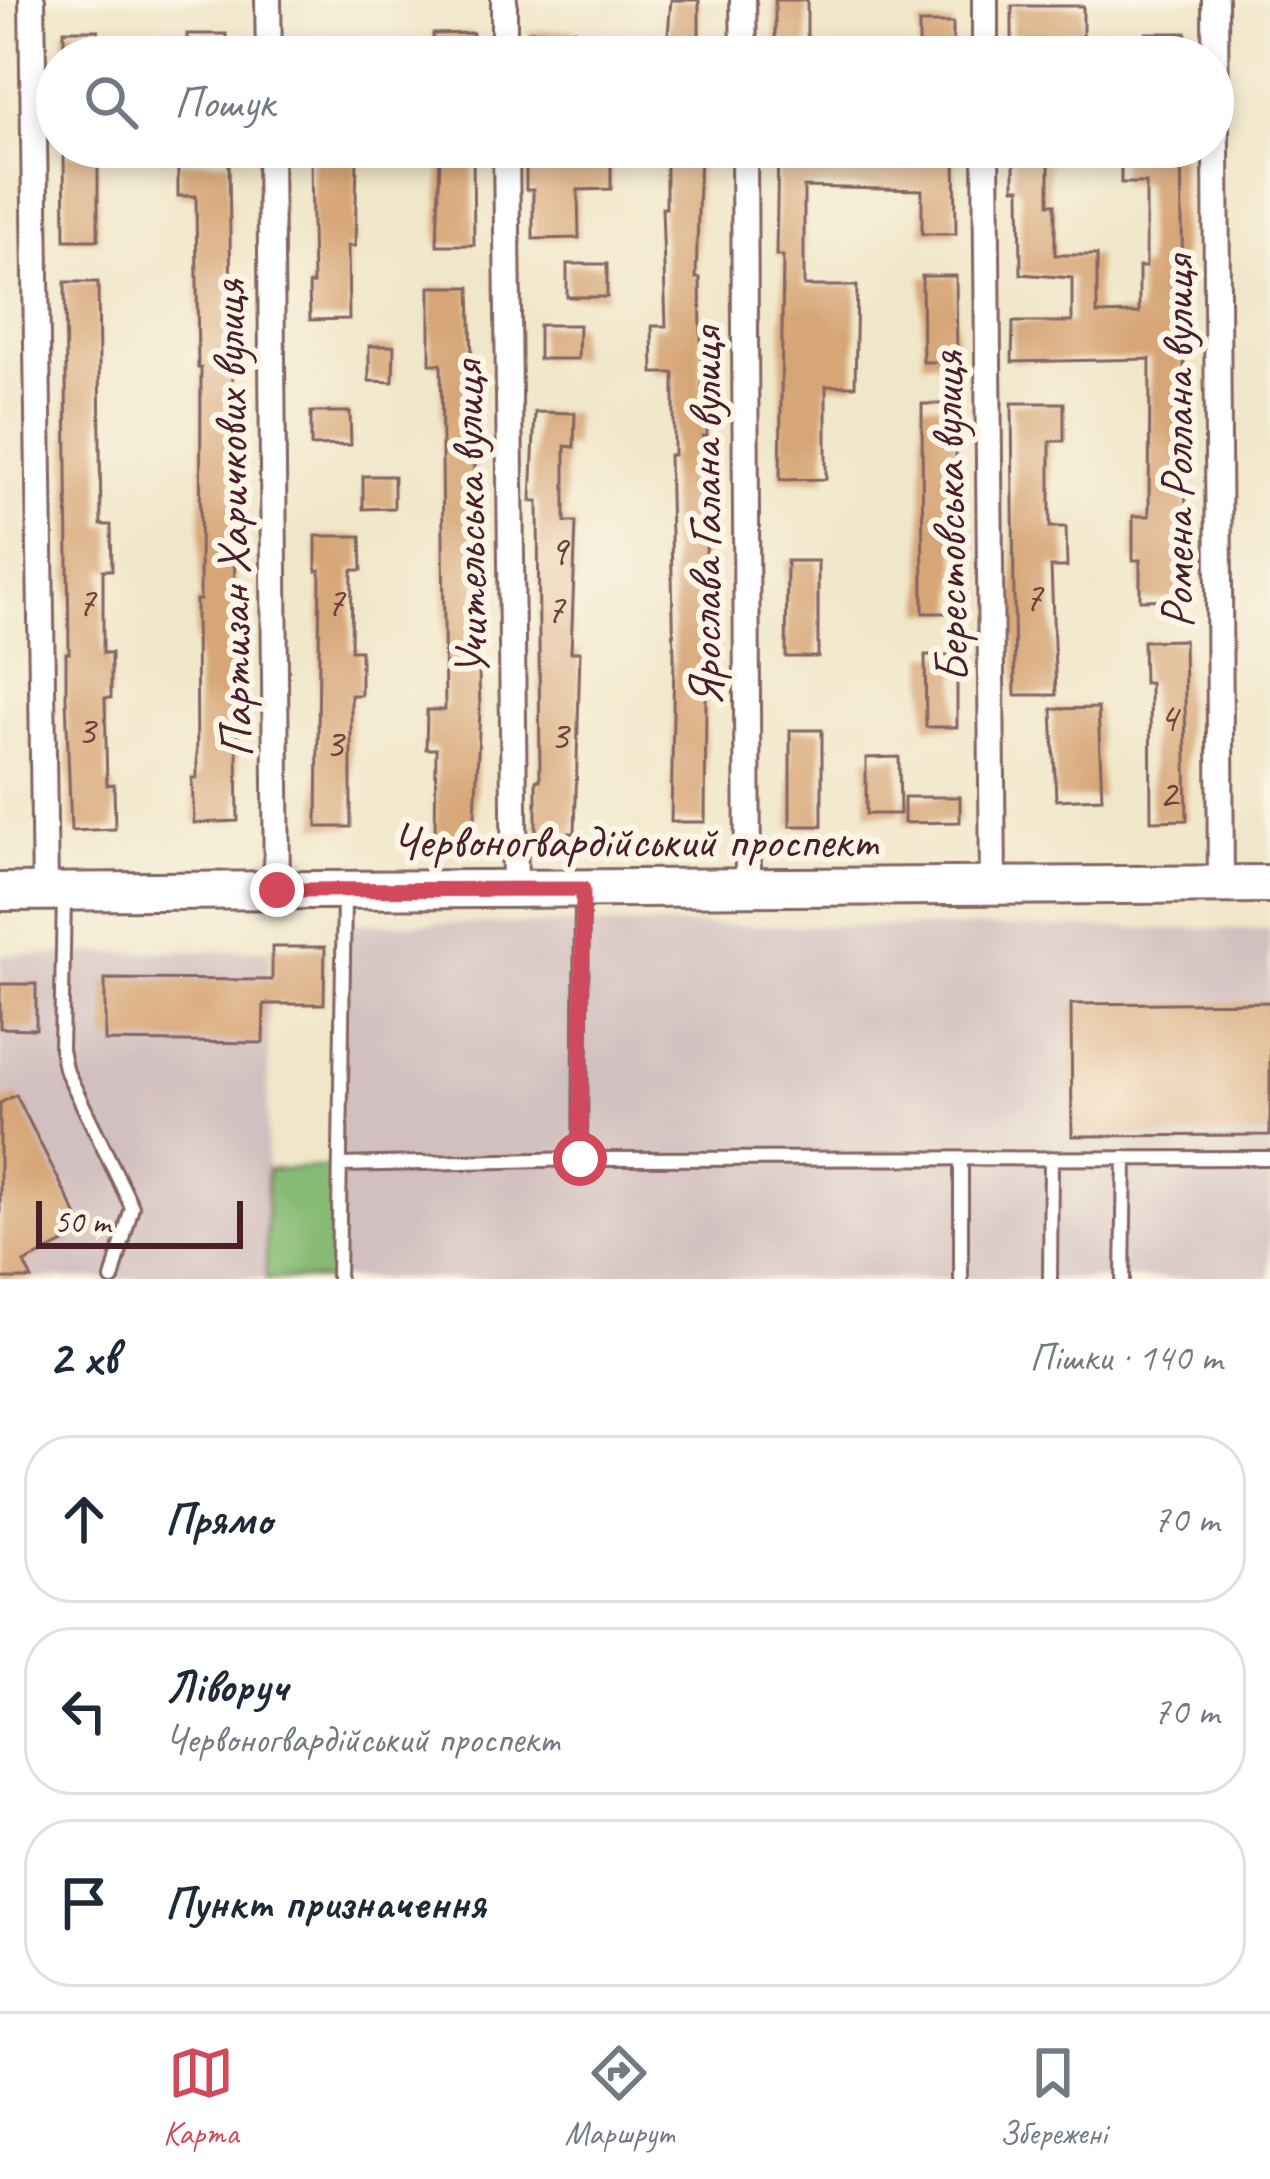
<!DOCTYPE html>
<html lang="uk">
<head>
<meta charset="utf-8">
<style>
	:root { --surface:#fff; --page:#f6f6f7; --text:#1f2937; --muted:#747a83; --line:#e0e1e3; --accent:#d1495b }
	body { margin:0; font-family:Caveat,sans-serif; background:var(--page); color:var(--text) }
	.scale { position:absolute; left:36px; bottom:30px; width:207px; box-sizing:border-box; padding-left:12px; border:6px solid #4a1f2b; border-top:0; font-size:33px; line-height:42px; white-space:nowrap; color:#4a1f2b; -webkit-text-stroke:9px #fcf5e5; paint-order:stroke }
	.stop { position:absolute; width:36px; height:36px; margin:-27px; border:9px solid #d1495b; border-radius:50%; background:#fff }
	.stop.end { background:#d1495b; border-color:#fff; box-shadow:0 3px 12px #0008 }
	.list { margin:0; padding:0; list-style:none }
	h2 { display:flex; justify-content:space-between; align-items:center; height:156px; margin:0; padding:0 48px; font-size:51px }
	h2 small { font-size:39px; font-weight:400; color:var(--muted) }
	.list li { display:grid; grid-template-columns:78px 1fr auto; gap:36px; align-items:center; box-sizing:border-box; height:168px; margin:0 24px 24px; padding:0 24px; border:3px solid var(--line); border-radius:48px }
	.list b { display:block; font-size:45px; white-space:nowrap }
	.list p { margin:0; font-size:39px; white-space:nowrap; color:var(--muted) }
	.list em { font-size:39px; font-style:normal; color:var(--muted) }
	.icon { flex:none; width:66px; height:66px; fill:none; stroke:currentColor; stroke-width:2; stroke-linecap:round; stroke-linejoin:round }
	.map { position:relative; flex:none; width:1270px; height:1279px; overflow:hidden }
	.search { position:absolute; background:var(--surface); box-shadow:0 6px 18px #0003; left:36px; right:36px; top:36px; height:132px; display:flex; align-items:center; gap:30px; box-sizing:border-box; padding:0 42px; border-radius:66px; color:var(--muted); font-size:45px }
	.sheet { height:732px; background:var(--surface) }
	nav { display:flex; justify-content:space-around; align-items:center; box-sizing:border-box; height:168px; border-top:3px solid var(--line); background:var(--surface); font-size:33px; color:var(--muted) }
	nav a { display:grid; justify-items:center; gap:6px }
	nav .on { color:var(--accent) }
	.map>svg:first-child { display:block }
	.industrial { fill:#d2bfbf }
	.forest { fill:#87bb75; stroke:#686d50; stroke-width:3 }
	.building { fill:#d7a677 }
	.lines { fill:none; stroke-linecap:round; stroke-linejoin:round }
	.lane-casing { stroke:#846562; stroke-width:18 }
	.street-casing { stroke:#846562; stroke-width:30 }
	.secondary-casing { stroke:#846562; stroke-width:42 }
	.lane { stroke:#fff; stroke-width:12 }
	.street { stroke:#fff; stroke-width:24 }
	.secondary { stroke:#fff; stroke-width:36 }
	.route { stroke:#d1495b; stroke-width:15 }
	.labels { text-anchor:middle; stroke-width:12; stroke-linejoin:round; paint-order:stroke }
	.number-label { font-size:42px; fill:#6d413e }
	.street-label { font-size:48px; fill:#4a1f2b; stroke:#fcf5e5 }
</style>
</head>
<body>
<div class="map">
<svg width="1270" height="1279" viewBox="0 0 1270 1279">
	<rect width="100%" height="100%" fill="#fcf5e5"/>
	<filter id="ink" filterUnits="userSpaceOnUse"><feTurbulence type="fractalNoise" baseFrequency=".00833" numOctaves="2"/><feDisplacementMap in="SourceGraphic" scale="24" xChannelSelector="R" yChannelSelector="G"/><feConvolveMatrix kernelMatrix="1 2 1 2 8 2 1 2 1" color-interpolation-filters="sRGB"/></filter>
	<filter id="wash" filterUnits="userSpaceOnUse"><feTurbulence type="fractalNoise" baseFrequency=".004" numOctaves="4" result="noise"/><feDisplacementMap in="SourceGraphic" scale="48" xChannelSelector="R" yChannelSelector="G"/><feGaussianBlur stdDeviation="2.7" result="paint"/><feColorMatrix in="noise" values="0 0 0 0 0 0 0 0 0 0 0 0 0 0 0 0 0 1.4 0 .05"/><feComposite in="paint" operator="in"/></filter>
	<g filter="url(#wash)">
		<rect width="100%" height="100%" fill="#f0e6c9"/>
		<!-- industrial -->
		<path class="industrial" d="M337,923L1270,929V1279H334Z
			M269,950L266,1279H0V955Z"/>
		<!-- forest -->
		<path class="forest" d="M335,1166L334,1279H266L267,1170Z"/>
		<g id="blocks">
			<!-- building -->
			<path class="building" d="M671,0H699V57H666Z
				M775,0H807V57H775Z
				M1012,6H1083V52H1012Z
				M919,23H953V57H919Z
				M64,30H98V57H64Z
				M575,30V57H530L529,31Z
				M473,33V57H433V34Z
				M1146,33H1186L1185,57H1145Z
				M187,34H226V57H187Z
				M526,147H611V189L578,190L579,238L533,239V190H526Z
				M778,147H847V150L955,147L956,234H922V190L804,187V286H857L855,386H826V479L780,480L783,256H776Z
				M1121,147H1181L1187,599L1140,600V560H1133V516H1149L1150,359L1012,362L1013,322H1072V278L1021,274L1020,188H1014V148H1049V204H1055V255H1097V314L1139,313V267H1146V183H1121Z
				M666,150H700L696,278H700L702,396H707V436H703L707,579L705,822H671L674,656L669,455H674V373H653L652,326H666L662,208H666Z
				M64,154H98V240H65Z
				M440,155H473L474,245H437Z
				M311,160H357L355,246H348L349,319L310,320L309,284H313Z
				M229,161L238,821L194,823L192,778H197L196,600H200L201,368H198L196,196H178V162Z
				M567,264H607V297H567Z
				M922,276H956L957,362H923Z
				M65,282H98L101,525H111L112,570H103V653H111V698H105L107,785L114,784L115,829L71,831L66,698V653H69Z
				M430,287H470L473,400H477L474,492L480,710L474,838H435L436,749H426L427,710H445L441,364H430Z
				M539,325H579L578,359H539Z
				M369,346H394L393,382L369,381Z
				M1012,403H1064V441H1050V527H1066L1067,567H1051L1056,695H1015Z
				M922,404H956V613H923Z
				M311,412H350L351,445L311,446Z
				M535,412L575,413L574,447L565,446V522H576L571,652H580L575,833H536V780H540L538,501H531Z
				M363,476H394V508L363,509Z
				M316,536H361L362,570H352L351,650H361V695H351V827H317L320,570L316,571Z
				M787,561H818V657H786Z
				M1184,640L1187,820L1151,821L1150,683H1144L1143,641Z
				M925,655H957V727H926Z
				M1098,708L1102,798L1056,800L1052,709Z
				M790,730H822V826H790Z
				M899,757L900,814H866V758Z
				M904,797H960V822L904,823Z
				M272,947H325L324,1004H264L263,1043L105,1041V979L272,980Z
				M0,984H36V1029L0,1028Z
				M1270,1002V1135L1072,1136L1071,1004Z
				M16,1095L85,1232L24,1263L32,1279H0V1103Z"/>
		</g>
	</g>
	<g filter="url(#ink)">
		<use href="#blocks" fill-opacity="0" stroke="#846562" stroke-width="3"/>
		<g class="lines">
			<defs>
				<path id="lane" d="M64,898L61,1049L65,1068L132,1207L112,1279
					M580,1159L582,890
					M340,1165L580,1159L1270,1158
					M338,1279L344,897
					M961,1279V1159
					M1050,1279L1051,1158
					M1123,1279L1125,1158"/>
				<path id="street" d="M32,0L45,892
					M268,0L269,57
					M504,0V57
					M743,0L744,57
					M985,0V57
					M1215,0L1221,884
					M270,147L277,890
					M506,147L515,890
					M744,147L748,887
					M986,147L993,886"/>
				<path id="secondary" d="M0,892L1270,884"/>
			</defs>
			<!-- lane casing -->
			<use href="#lane" class="lane-casing"/>
			<!-- street casing -->
			<use href="#street" class="street-casing"/>
			<!-- secondary casing -->
			<use href="#secondary" class="secondary-casing"/>
			<!-- lane -->
			<use href="#lane" class="lane"/>
			<!-- street -->
			<use href="#street" class="street"/>
			<!-- secondary -->
			<use href="#secondary" class="secondary"/>
		</g>
	</g>
	<g class="lines" filter="url(#ink)">
		<!-- route -->
		<path class="route" d="M277,890L583,889L580,1159"/>
	</g>
	<g class="labels">
		<!-- number labels -->
		<g class="number-label">
			<text x="558" y="564">9</text>
			<text x="1033" y="610">7</text>
			<text x="86" y="615">7</text>
			<text x="335" y="615">7</text>
			<text x="555" y="622">7</text>
			<text x="1168" y="731">4</text>
			<text x="86" y="744">3</text>
			<text x="559" y="749">3</text>
			<text x="334" y="757">3</text>
			<text x="1168" y="807">2</text>
		</g>
		<!-- street labels -->
		<g class="street-label">
			<text transform="translate(1176 442) rotate(-90)" y="17">Ромена Роллана вулиця</text>
			<text transform="translate(704 517) rotate(-90)" y="17">Ярослава Галана вулиця</text>
			<text transform="translate(948 517) rotate(-91)" y="17">Берестовська вулиця</text>
			<text transform="translate(231 519) rotate(-91)" y="17">Партизан Харичкових вулиця</text>
			<text transform="translate(468 519) rotate(-91)" y="17">Учительська вулиця</text>
			<text x="635" y="857">Червоногвардійський проспект</text>
		</g>
	</g>
</svg>
<div class="scale">50 m</div>
<div class="stop" style="left:580px;top:1159px"></div>
<div class="stop end" style="left:277px;top:890px"></div>
<div class="search"><svg class="icon" aria-label="search" viewBox="0 0 24 24"><circle cx="10" cy="10" r="6"/><path d="M15 15l6 6"/></svg>Пошук</div>
</div>
<section class="sheet">
<h2>2 хв<small>Пішки · 140 m</small></h2>
<ul class="list">
<li><svg class="icon" aria-label="ahead" viewBox="0 0 24 24"><path d="M12 20V5M6 11l6-6 6 6"/></svg><div><b>Прямо</b></div><em>70 m</em></li>
<li><svg class="icon" aria-label="left" viewBox="0 0 24 24"><path d="M17 20v-9H6M10 6l-5 5 5 5"/></svg><div><b>Ліворуч</b><p>Червоногвардійський проспект</p></div><em>70 m</em></li>
<li><svg class="icon" aria-label="arrive" viewBox="0 0 24 24"><path d="M6 21V4h12l-3 4 3 4H6"/></svg><div><b>Пункт призначення</b></div></li>
</ul>
</section>
<nav>
<a class="on"><svg class="icon" aria-label="map" viewBox="0 0 24 24"><path d="M3 6l6-2 6 2 6-2v14l-6 2-6-2-6 2zM9 4v14M15 6v14"/></svg>Карта</a>
<a><svg class="icon" aria-label="directions" viewBox="0 0 24 24"><path d="M12 3l9 9-9 9-9-9zM9 14v-3h6M13 9l2 2-2 2"/></svg>Маршрут</a>
<a><svg class="icon" aria-label="saved" viewBox="0 0 24 24"><path d="M7 4h10v16l-5-4-5 4z"/></svg>Збережені</a>
</nav>
</body>
</html>
